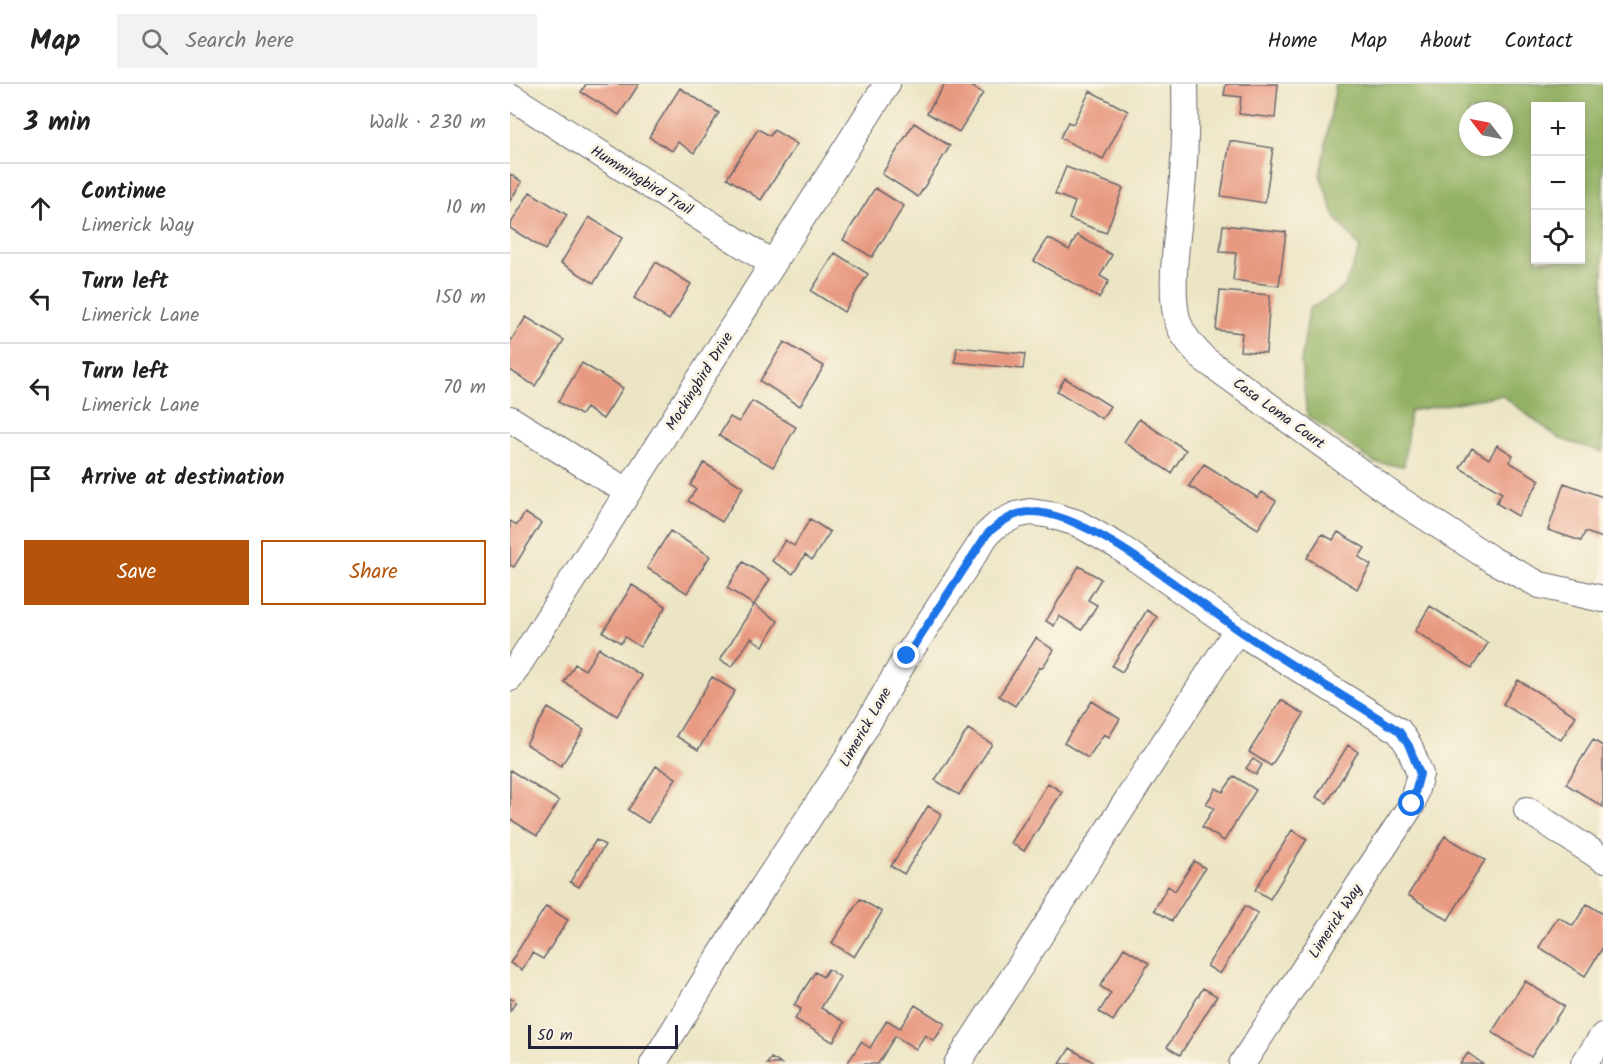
<!DOCTYPE html>
<html lang="en">
<head>
<meta charset="utf-8">
<style>
	:root { --surface:#fff; --page:#f2f2f2; --text:#222; --muted:#767676; --line:#e0e0e0; --accent:#b45309 }
	body { margin:0; font-family:Kalam,sans-serif; background:var(--page); color:var(--text) }
	.controls { position:absolute; right:18px; top:18px; display:grid; overflow:hidden; border-radius:0px; box-shadow:0 3px 9px #0003 }
	.controls button { width:54px; height:54px; display:grid; place-items:center; padding:0; border:0; border-bottom:2px solid var(--line); background:var(--surface); color:var(--text); font:30px sans-serif }
	.compass { position:absolute; left:949px; top:18px; width:54px; height:54px; border-radius:50%; background:var(--surface); box-shadow:0 3px 9px #0003; rotate:302deg }
	.scale { position:absolute; left:18px; bottom:15px; width:150px; box-sizing:border-box; padding-left:6px; border:3px solid #22223b; border-top:0; font-size:16px; line-height:21px; white-space:nowrap; color:#22223b; -webkit-text-stroke:4px #fcf5e5; paint-order:stroke }
	.stop { position:absolute; width:18px; height:18px; margin:-14px; border:4px solid #1a73e8; border-radius:50%; background:#fff }
	.stop.end { background:#1a73e8; border-color:#fff; box-shadow:0 2px 6px #0008 }
	.list { margin:0; padding:0; list-style:none }
	h2 { display:flex; justify-content:space-between; align-items:center; height:78px; margin:0; padding:0 24px; font-size:26px }
	h2 small { font-size:20px; font-weight:400; color:var(--muted) }
	.list li { display:grid; grid-template-columns:39px 1fr auto; gap:18px; align-items:center; box-sizing:border-box; height:90px; padding:0 24px; border-top:2px solid var(--line) }
	.list b { display:block; font-size:22px; white-space:nowrap }
	.list p { margin:0; font-size:20px; white-space:nowrap; color:var(--muted) }
	.list em { font-size:20px; font-style:normal; color:var(--muted) }
	.actions { display:flex; gap:12px; padding:18px 24px }
	.actions a { flex:1; padding:14px 0; border:2px solid var(--accent); border-radius:0px; text-align:center; font-size:21px; color:var(--accent) }
	.actions .main { background:var(--accent); color:#fff }
	.icon { flex:none; width:33px; height:33px; fill:none; stroke:currentColor; stroke-width:2; stroke-linecap:round; stroke-linejoin:round }
	.map { position:relative; flex:none; width:1093px; height:980px; overflow:hidden }
	header { display:flex; align-items:center; gap:36px; box-sizing:border-box; height:84px; padding:0 30px; background:var(--surface); border-bottom:2px solid var(--line) }
	header strong { font-size:28px }
	nav { display:flex; gap:33px; margin-inline-start:auto; font-size:21px }
	.search { width:420px; height:54px; background:var(--page); display:flex; align-items:center; gap:15px; box-sizing:border-box; padding:0 21px; border-radius:0px; color:var(--muted); font-size:22px }
	main { display:flex }
	aside { flex:1; background:var(--surface) }
	.map>svg:first-child { display:block }
	.forest { fill:#93b164; stroke:#5a6a50; stroke-width:1.5; fill-rule:evenodd }
	.building { fill:#e89981 }
	.lines { fill:none; stroke-linecap:round; stroke-linejoin:round }
	.minor-casing { stroke:#69666b; stroke-width:28 }
	.minor { stroke:#fff; stroke-width:26 }
	.route { stroke:#1a73e8; stroke-width:8 }
	.labels { text-anchor:middle; stroke-width:6; stroke-linejoin:round; paint-order:stroke }
	.street-label { font-size:15px; fill:#22223b; stroke:#fcf5e5 }
</style>
</head>
<body>
<header>
<strong>Map</strong>
<div class="search"><svg class="icon" aria-label="search" viewBox="0 0 24 24"><circle cx="10" cy="10" r="6"/><path d="M15 15l6 6"/></svg>Search here</div>
<nav><a>Home</a><a>Map</a><a>About</a><a>Contact</a></nav>
</header>
<main>
<aside>
<h2>3 min<small>Walk · 230 m</small></h2>
<ul class="list">
<li><svg class="icon" aria-label="ahead" viewBox="0 0 24 24"><path d="M12 20V5M6 11l6-6 6 6"/></svg><div><b>Continue</b><p>Limerick Way</p></div><em>10 m</em></li>
<li><svg class="icon" aria-label="left" viewBox="0 0 24 24"><path d="M17 20v-9H6M10 6l-5 5 5 5"/></svg><div><b>Turn left</b><p>Limerick Lane</p></div><em>150 m</em></li>
<li><svg class="icon" aria-label="left" viewBox="0 0 24 24"><path d="M17 20v-9H6M10 6l-5 5 5 5"/></svg><div><b>Turn left</b><p>Limerick Lane</p></div><em>70 m</em></li>
<li><svg class="icon" aria-label="arrive" viewBox="0 0 24 24"><path d="M6 21V4h12l-3 4 3 4H6"/></svg><div><b>Arrive at destination</b></div></li>
</ul>
<div class="actions"><a class="main">Save</a><a>Share</a></div>
</aside>
<div class="map">
<svg width="1093" height="980" viewBox="0 0 1093 980">
	<rect width="100%" height="100%" fill="#fcf5e5"/>
	<filter id="ink" filterUnits="userSpaceOnUse"><feTurbulence type="fractalNoise" baseFrequency=".0167" numOctaves="2"/><feDisplacementMap in="SourceGraphic" scale="12" xChannelSelector="R" yChannelSelector="G"/><feConvolveMatrix kernelMatrix="1 2 1 2 8 2 1 2 1" color-interpolation-filters="sRGB"/></filter>
	<filter id="wash" filterUnits="userSpaceOnUse"><feTurbulence type="fractalNoise" baseFrequency=".008" numOctaves="4" result="noise"/><feDisplacementMap in="SourceGraphic" scale="24" xChannelSelector="R" yChannelSelector="G"/><feGaussianBlur stdDeviation="1.35" result="paint"/><feColorMatrix in="noise" values="0 0 0 0 0 0 0 0 0 0 0 0 0 0 0 0 0 1.4 0 .05"/><feComposite in="paint" operator="in"/></filter>
	<g filter="url(#wash)">
		<rect width="100%" height="100%" fill="#ece5c5"/>
		<!-- forest -->
		<path class="forest" d="M826,0H1093V368L1050,355L991,311L900,327L894,382L865,379L797,331L791,278L799,225L834,204L850,164L825,133L810,91ZM1026,22H1070V176H1026ZM958,27H994V63H958Z"/>
		<g id="blocks">
			<!-- building -->
			<path class="building" d="M76,0H129L109,31L71,8Z
				M435,0H458L473,9L449,48L417,29Z
				M716,0H768L765,34L729,30L731,13L714,11Z
				M170,4L209,29L184,69L168,58L162,67L139,53Z
				M580,7L618,27L593,75L550,54L558,38L563,40Z
				M404,39L440,62L408,113L372,90Z
				M248,45L260,52L264,46L287,60L251,116L217,94Z
				M720,57L763,64L755,119L711,112Z
				M556,83L613,104L596,149L559,135L565,118L545,110Z
				M0,90L12,98L0,117Z
				M365,104L394,122L362,173L333,156Z
				M20,108L57,131L35,166L0,144V141Z
				M79,133L112,154L84,199L51,179Z
				M713,141L776,148L769,202L723,196L726,169L710,168Z
				M567,151L602,171L590,192L599,197L589,214L524,177L538,154L559,166Z
				M325,169L358,190L334,228L301,207Z
				M146,178L181,200L159,236L124,214Z
				M710,207L760,211L756,269L730,267L732,249L706,246Z
				M16,233L54,256L25,302L0,286V258Z
				M274,258L314,282L290,322L250,297Z
				M447,263L515,270L513,285L445,278Z
				M72,279L113,304L93,335L76,324L71,331L48,318Z
				M555,294L600,322L592,335L547,307Z
				M242,317L286,343L263,383L209,352L220,333L229,338Z
				M629,335L676,366L661,389L614,358Z
				M987,361L1003,371L999,378L1030,396L1008,432L986,419L992,409L950,384L962,364L979,375Z
				M194,379L233,403L212,438L178,417L186,405L180,401Z
				M694,380L748,414L752,408L766,417L748,445L679,402Z
				M1054,399L1093,413V454L1075,448L1071,457L1038,446Z
				M15,429L31,439L4,483L0,481V437L7,441Z
				M300,435L320,448L302,476L295,471L283,490L262,477L275,456L284,462Z
				M160,447L200,472L177,509L137,484Z
				M828,448L855,464L849,473L861,481L847,505L797,474L812,450L823,456Z
				M233,478L260,495L244,521L217,504Z
				M569,482L591,495L578,516L587,521L572,546L549,532L544,542L536,537Z
				M122,501L156,522L130,563L115,553L111,559L93,548Z
				M244,521L268,537L253,562L241,554L222,583L210,576Z
				M920,522L978,559L962,584L905,547Z
				M637,526L647,533L612,588L602,582Z
				M526,554L544,566L532,584L530,583L505,622L489,612Z
				M89,564L132,592L107,632L54,598L65,580L75,586Z
				M202,593L225,607L188,666L166,652Z
				M1008,596L1066,632L1051,656L993,620Z
				M771,616L794,630L761,682L739,668Z
				M582,617L610,635L599,653L594,650L578,674L554,659Z
				M38,624L74,646L51,682L16,660Z
				M458,645L482,660L449,711L425,696Z
				M1083,656L1093,662V723L1056,700Z
				M838,661L848,668L817,719L806,713Z
				M743,675L752,681L746,691L736,684Z
				M146,682L166,694L138,739L118,726Z
				M0,686L49,717L27,752L0,735Z
				M724,692L746,706L714,757L692,743L704,724L696,720L706,704L713,708Z
				M538,699L552,708L514,767L501,759Z
				M418,722L432,730L394,790L381,782Z
				M782,746L797,755L760,815L745,806Z
				M935,752L975,776L938,836L898,811Z
				M86,756L95,761L69,803L60,798Z
				M684,777L695,784L662,837L644,826L658,802L665,807Z
				M350,815L372,828L344,873L322,859Z
				M1077,820L1093,830V863L1075,892L1029,863L1048,833L1063,842Z
				M36,822L58,836L33,875L22,869L12,886L0,879Z
				M735,822L748,829L710,890L697,882Z
				M614,864L639,879L603,937L589,928L601,909L590,902Z
				M318,885L330,893L311,924L335,938L323,958L285,935L291,925L284,921L305,888L313,893Z
				M1015,897L1054,922L1021,973L982,948Z
				M693,904L707,912L670,971L657,963Z
				M0,914L6,918L0,927Z
				M405,921L435,940L424,957L415,951L406,965L385,952L368,980H337L351,958L360,964L377,936L390,944Z
				M560,964L583,978L581,980H550Z
				M958,969L973,980H950Z
				M261,974L271,980H257Z"/>
		</g>
	</g>
	<g filter="url(#ink)">
		<use href="#blocks" fill-opacity="0" stroke="#69666b" stroke-width="1.5"/>
		<g class="lines">
			<defs>
				<path id="minor" d="M675,0C676,38 675,77 671,115C668,148 658,207 668,238C673,253 683,263 694,275L888,415L984,477L1030,501L1093,515
					M0,12L263,180
					M0,335L118,408
					M0,594L377,0
					M1017,726L1093,775
					M143,980L253,803L331,685L397,572L477,450L488,440L506,431L520,428L541,431L567,439L608,462L741,555L889,647L899,662L910,690L902,720L732,980
					M447,980L727,546
					M1074,980L1093,952"/>
			</defs>
			<!-- minor casing -->
			<use href="#minor" class="minor-casing"/>
			<!-- minor -->
			<use href="#minor" class="minor"/>
		</g>
	</g>
	<g class="lines" filter="url(#ink)">
		<!-- route -->
		<path class="route" d="M397,572L477,450C488,440 504,428 520,428C579,426 688,520 739,553C788,586 839,615 889,647L899,662L910,690L902,720"/>
	</g>
	<g class="labels">
		<!-- street labels -->
		<g class="street-label">
			<text transform="translate(132 96) rotate(32)" y="5">Hummingbird Trail</text>
			<text transform="translate(189 297) rotate(-58)" y="5">Mockingbird Drive</text>
			<text transform="translate(769 329) rotate(36)" y="5">Casa Loma Court</text>
			<text transform="translate(355 643) rotate(-60)" y="5">Limerick Lane</text>
			<text transform="translate(825 837) rotate(-57)" y="5">Limerick Way</text>
		</g>
	</g>
</svg>
<div class="controls">
<button>+</button>
<button>−</button>
<button><svg class="icon" aria-label="locate" viewBox="0 0 24 24"><circle cx="12" cy="12" r="6"/><path d="M12 2v4M12 18v4M2 12h4M18 12h4"/></svg></button>
</div>
<svg class="compass" viewBox="-18 -18 36 36"><path d="M0-13l5 13h-10z" fill="#e53935"/><path d="M0 13l5-13h-10z" fill="#767676"/></svg>
<div class="scale">50 m</div>
<div class="stop" style="left:902px;top:720px"></div>
<div class="stop end" style="left:397px;top:572px"></div>
</div>
</main>
</body>
</html>
